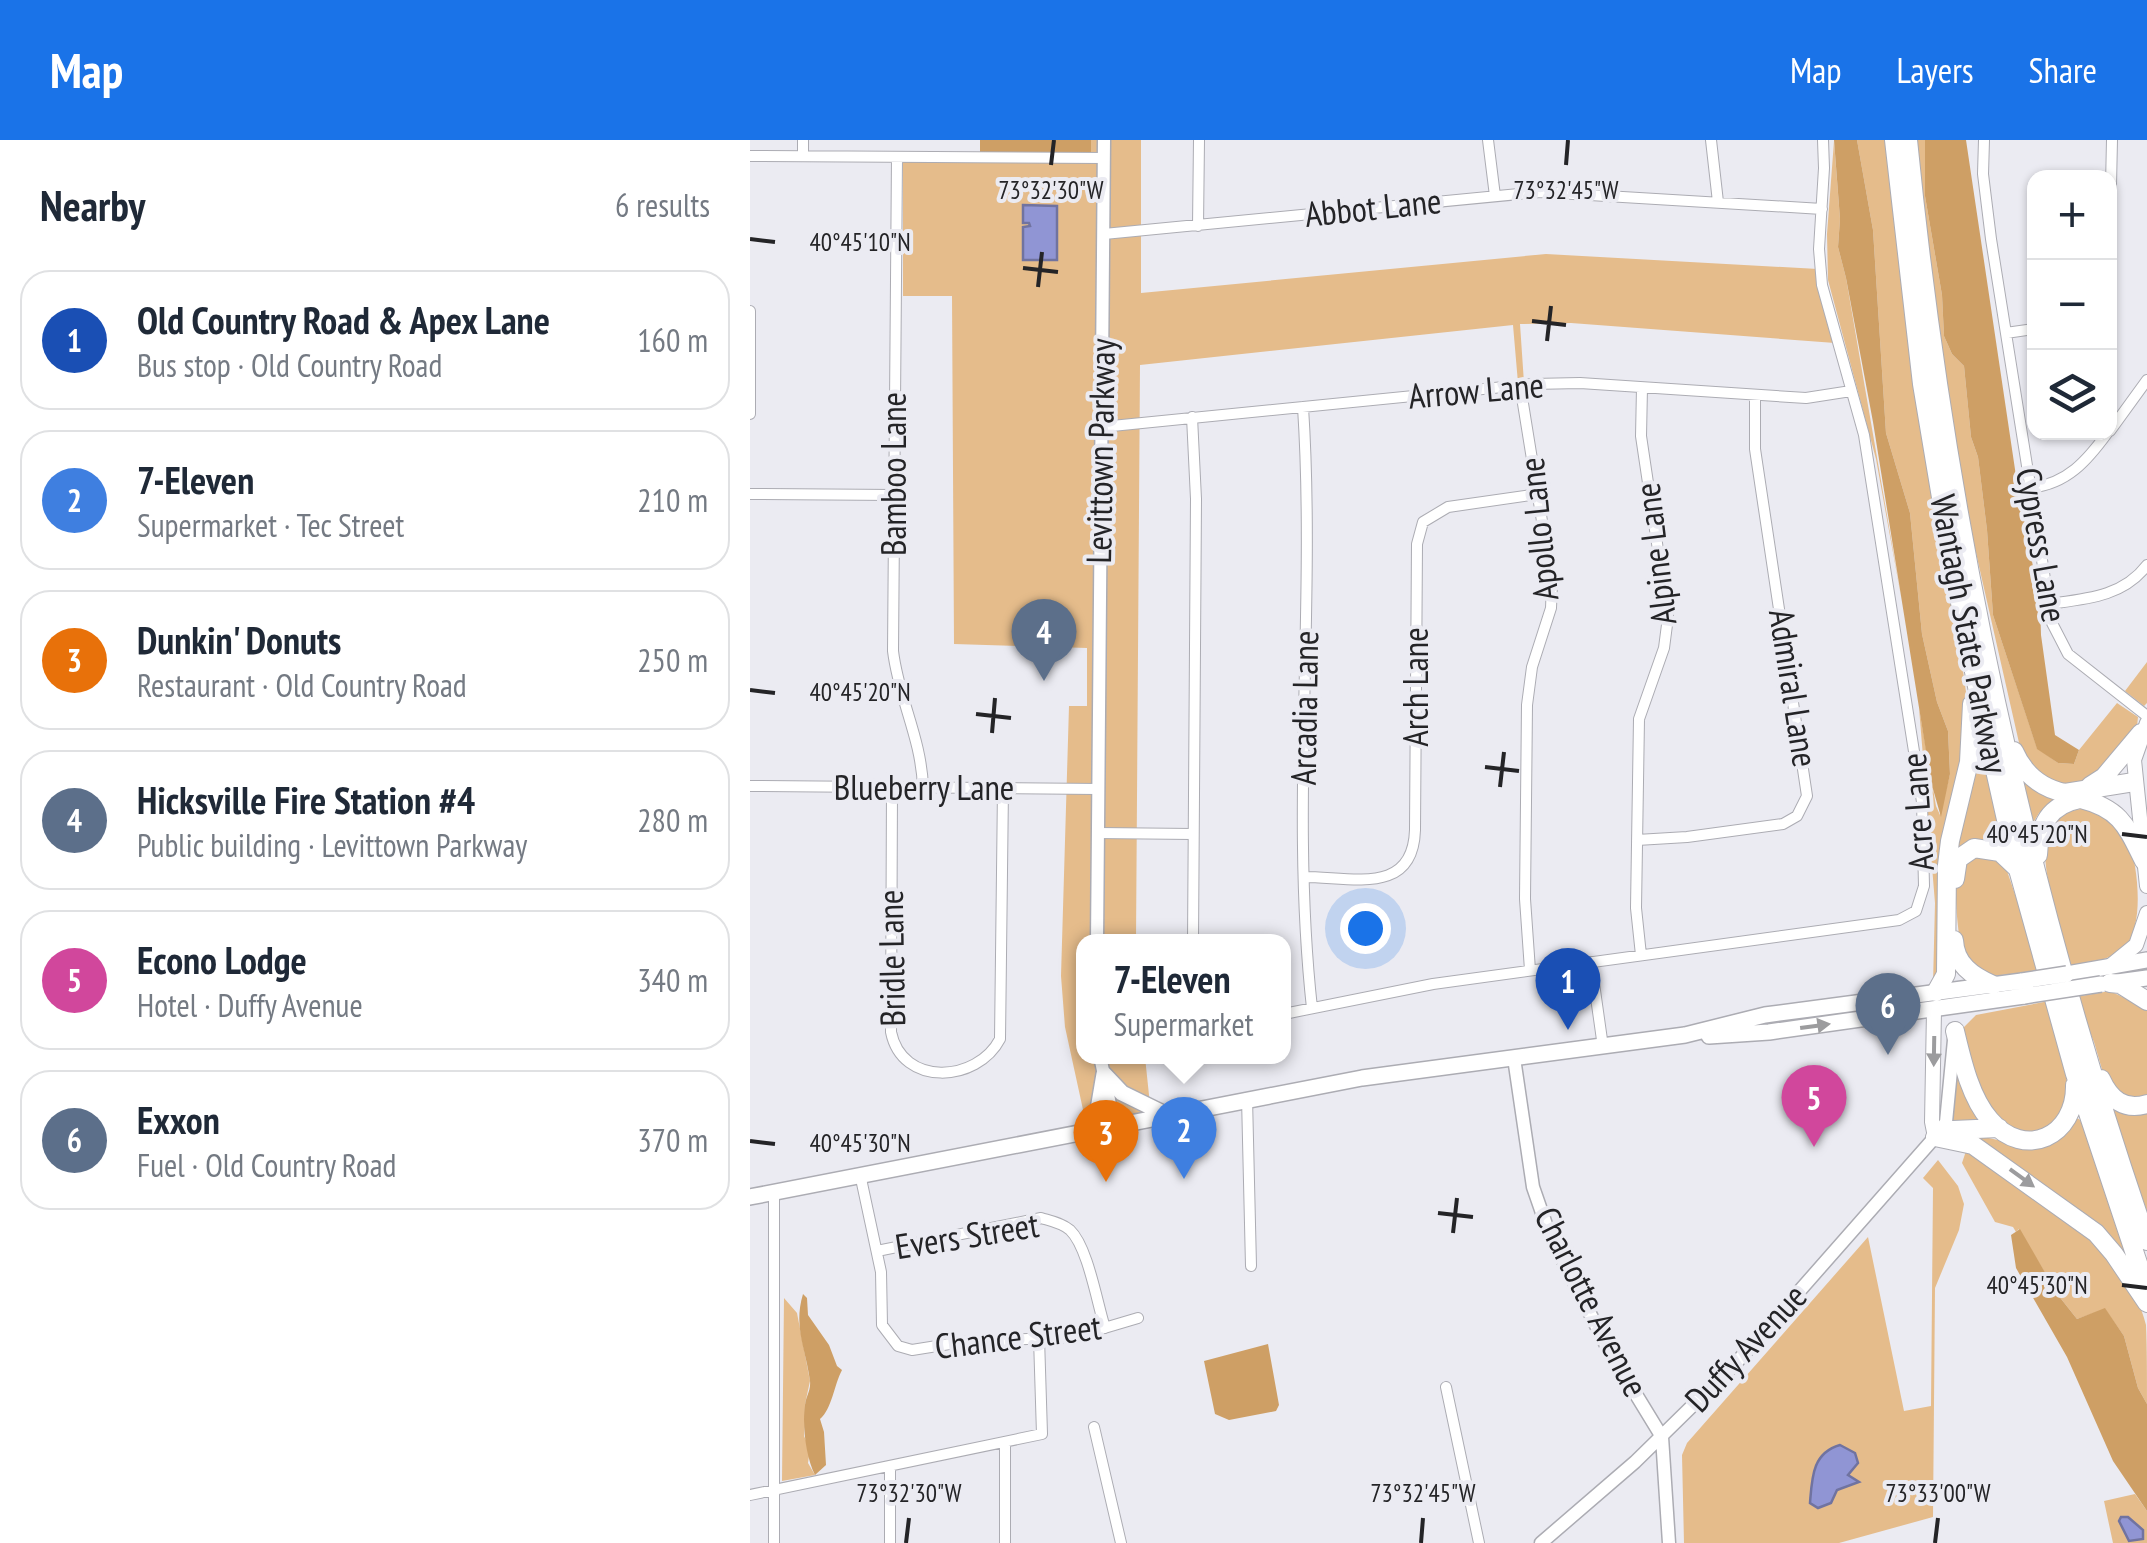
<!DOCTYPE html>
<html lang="en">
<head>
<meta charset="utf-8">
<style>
	:root { --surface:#fff; --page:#f6f6f7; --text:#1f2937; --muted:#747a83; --line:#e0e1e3; --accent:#1a73e8 }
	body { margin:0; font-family:"PT Sans Narrow",sans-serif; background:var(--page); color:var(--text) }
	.controls { position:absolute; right:30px; top:30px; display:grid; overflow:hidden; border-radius:20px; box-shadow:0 2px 8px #0004 }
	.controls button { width:90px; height:90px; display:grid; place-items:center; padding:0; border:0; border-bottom:2px solid var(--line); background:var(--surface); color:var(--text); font:50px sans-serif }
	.you { position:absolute; left:615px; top:788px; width:35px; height:35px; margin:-25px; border:8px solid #fff; border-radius:50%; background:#1a73e8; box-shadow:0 0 0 15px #1a73e833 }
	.badge { display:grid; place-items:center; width:65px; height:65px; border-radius:50%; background:var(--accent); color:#fff; font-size:32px; font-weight:700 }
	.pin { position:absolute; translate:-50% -82px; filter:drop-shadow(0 2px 5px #0008) }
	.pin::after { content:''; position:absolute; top:52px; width:35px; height:30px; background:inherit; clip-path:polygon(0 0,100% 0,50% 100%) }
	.popup { position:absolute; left:326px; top:794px; width:215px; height:130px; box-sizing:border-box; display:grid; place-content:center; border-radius:20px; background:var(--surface); filter:drop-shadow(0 2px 8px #0005); font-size:32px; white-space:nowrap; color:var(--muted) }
	.popup b { font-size:38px; color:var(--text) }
	.popup::after { content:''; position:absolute; left:50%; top:100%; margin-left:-20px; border:20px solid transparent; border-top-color:var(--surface) }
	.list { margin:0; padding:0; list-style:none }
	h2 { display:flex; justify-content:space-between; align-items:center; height:130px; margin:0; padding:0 40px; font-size:42px }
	h2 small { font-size:32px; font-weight:400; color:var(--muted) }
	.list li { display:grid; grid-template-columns:65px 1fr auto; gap:30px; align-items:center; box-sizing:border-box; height:140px; margin:0 20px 20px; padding:0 20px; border:2px solid var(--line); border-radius:30px }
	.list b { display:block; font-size:38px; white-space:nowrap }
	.list p { margin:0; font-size:32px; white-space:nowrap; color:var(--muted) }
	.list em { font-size:32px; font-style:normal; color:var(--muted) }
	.icon { flex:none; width:55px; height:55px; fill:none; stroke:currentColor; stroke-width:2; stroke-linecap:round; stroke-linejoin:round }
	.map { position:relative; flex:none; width:1397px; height:1403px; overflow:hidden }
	header { display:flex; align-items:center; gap:60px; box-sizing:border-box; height:140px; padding:0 50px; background:var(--accent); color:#fff }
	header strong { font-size:48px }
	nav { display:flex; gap:55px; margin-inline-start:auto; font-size:35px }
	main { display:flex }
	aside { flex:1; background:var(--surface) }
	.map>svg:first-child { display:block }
	.green { fill:#e5bc8b }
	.forest { fill:#ce9f65 }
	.water { fill:#9095d4; stroke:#7073a0; stroke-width:2.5 }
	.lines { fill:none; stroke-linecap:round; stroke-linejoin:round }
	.minor-casing { stroke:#acacb3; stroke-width:12 }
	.tertiary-casing { stroke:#acacb3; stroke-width:15 }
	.secondary-casing { stroke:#acacb3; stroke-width:16 }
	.primary-casing { stroke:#acacb3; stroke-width:18 }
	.motorway-casing { stroke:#acacb3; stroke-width:20 }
	.minor { stroke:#fff; stroke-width:10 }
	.tertiary { stroke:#fff; stroke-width:12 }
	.secondary { stroke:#fff; stroke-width:14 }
	.primary { stroke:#fff; stroke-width:15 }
	.motorway { stroke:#fff; stroke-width:18 }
	.primary-bridge-casing { stroke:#acacb3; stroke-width:18; stroke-linecap:butt }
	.primary-bridge { stroke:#fff; stroke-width:15 }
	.oneway { fill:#9c9c9e }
	.ticks { fill:none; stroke:#242427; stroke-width:4 }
	.labels { text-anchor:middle; stroke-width:8; stroke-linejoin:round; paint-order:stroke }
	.street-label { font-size:35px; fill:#242427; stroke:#ebebf2 }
	.ticks-label { font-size:25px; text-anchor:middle; fill:#242427; stroke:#ebebf2; stroke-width:8; stroke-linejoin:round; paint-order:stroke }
</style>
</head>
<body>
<header>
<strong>Map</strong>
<nav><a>Map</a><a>Layers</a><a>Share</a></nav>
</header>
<main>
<aside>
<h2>Nearby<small>6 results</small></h2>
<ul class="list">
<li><span class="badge" style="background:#1a4fb4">1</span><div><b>Old Country Road &amp; Apex Lane</b><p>Bus stop · Old Country Road</p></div><em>160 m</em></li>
<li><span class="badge" style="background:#3f7fe0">2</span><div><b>7-Eleven</b><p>Supermarket · Tec Street</p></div><em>210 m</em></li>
<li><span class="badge" style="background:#e8710a">3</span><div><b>Dunkin' Donuts</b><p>Restaurant · Old Country Road</p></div><em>250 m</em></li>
<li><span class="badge" style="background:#5c6f8a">4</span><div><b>Hicksville Fire Station #4</b><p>Public building · Levittown Parkway</p></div><em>280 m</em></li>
<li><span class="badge" style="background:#d1479c">5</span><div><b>Econo Lodge</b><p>Hotel · Duffy Avenue</p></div><em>340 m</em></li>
<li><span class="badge" style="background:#5c6f8a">6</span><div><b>Exxon</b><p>Fuel · Old Country Road</p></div><em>370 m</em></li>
</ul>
</aside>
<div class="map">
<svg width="1397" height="1403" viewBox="0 0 1397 1403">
	<rect width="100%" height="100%" fill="#ebebf2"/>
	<!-- green -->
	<path class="green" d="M341,0H391V153L796,114L1068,129L1085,203L821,183L770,184L774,243H768L763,185L390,225L386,801L334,802V916L395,917L401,974L337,988L315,887L311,836L319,566H337V508L204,504L202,156H153V20H341Z
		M1107,0H1138L1217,559L1192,835L1183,844L1185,763L1169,568L1186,666L1190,675L1200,634L1198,591L1187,562L1172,494L1160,373L1136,293L1123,90Z
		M1166,0H1175V56L1192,155L1194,196L1202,214L1214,226L1221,297L1228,317L1237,390L1243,475L1287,608L1308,623L1324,624L1329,610L1367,563L1388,577L1387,586C1370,607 1335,662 1301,644C1290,639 1280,624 1272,616L1219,382L1191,221Z
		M1084,1L1090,79L1088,107L1096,138L1152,462L1126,319L1078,140L1077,94Z
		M1397,522V563L1394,566L1375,551Z
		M1231,616L1239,636L1259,715L1207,712L1206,696L1227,617Z
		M1266,625L1307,658L1289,673L1283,683Z
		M1338,668C1354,673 1372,684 1379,701C1388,728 1395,786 1374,808C1360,821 1336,823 1316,827C1317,779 1256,674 1338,668Z
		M1225,713L1254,722L1291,831L1241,836L1213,819C1209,798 1200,739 1212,722C1214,720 1223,714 1225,713Z
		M1360,851L1397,869V959L1384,962L1356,943L1344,902L1325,857Z
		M1299,861L1318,946L1316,970L1294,992H1261L1236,968L1212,900L1213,888L1226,875Z
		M1207,932L1232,982L1201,985Z
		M1355,955L1397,970V1089Z
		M1325,978L1329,979L1336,989L1380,1125L1225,995L1257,1002Z
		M1223,1010C1282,1055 1378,1109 1396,1185C1397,1209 1397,1240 1397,1264L1388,1248L1374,1196L1355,1169L1327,1179L1308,1155L1269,1089L1266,1092L1263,1087L1245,1082L1212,1023L1216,1011Z
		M1188,1020L1208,1046L1214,1064L1209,1090L1185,1148L1183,1377L1089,1403H934L932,1315L937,1303L1118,1097L1154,1271L1181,1266L1183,1048L1173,1038Z
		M34,1158L47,1173L60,1241L55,1264L54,1296L60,1309L58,1323L65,1335L32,1341Z
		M1385,1354L1397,1371V1403H1363L1354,1361Z"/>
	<!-- forest -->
	<path class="forest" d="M230,0H341V16L230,15Z
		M1084,0H1107L1123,90L1136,293L1160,373L1172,494L1187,562L1198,591L1200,634L1191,677L1181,642L1123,282L1096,138L1088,107L1090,79Z
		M1175,0H1216L1266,336L1290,464L1291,495L1305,595L1329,610L1324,624L1308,623L1287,609L1243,475L1237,390L1228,317L1221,297L1214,226L1202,214L1194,196L1192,155L1175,56Z
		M1270,1089L1308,1155L1327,1179L1355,1168L1374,1196L1388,1248L1397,1264V1371L1363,1321L1317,1217L1266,1128L1261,1095Z
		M53,1154L57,1158L58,1175L79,1205L87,1226L92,1230C84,1245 82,1269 70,1279L74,1292L76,1325L65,1335C56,1318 52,1285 55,1265C56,1256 61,1251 60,1241C56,1209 43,1187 53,1154Z
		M518,1204L529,1265L526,1271L479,1280L465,1274L454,1221Z"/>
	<!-- water -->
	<path class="water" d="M273,65L307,66V120H273V87L280,86L279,83H273Z
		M1090,1305L1105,1313L1108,1323L1098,1335L1109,1342L1087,1350L1081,1363L1068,1368L1060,1363C1062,1338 1062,1313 1090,1305Z
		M1371,1377H1378L1393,1390V1399L1379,1401L1369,1381Z"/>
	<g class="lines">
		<defs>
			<path id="minor" d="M738,0L745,56
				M961,0L968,62
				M1234,0L1233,34L1241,99L1302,483L1318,514L1397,576
				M53,15V0
				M0,16L354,18
				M147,17L143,511C149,560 171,597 173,647
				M448,86L449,0
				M1360,90L1362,0
				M354,94L790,52L1072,69
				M0,171V274
				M1256,193L1284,189
				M770,245L802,443L801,468L782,527L777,565L775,759L780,830
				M553,267C566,467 540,669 562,868
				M442,277L446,359L443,802
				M352,287L783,244L830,243L1056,258L1101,251
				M1360,291L1397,240
				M1280,348C1317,344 1337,321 1358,292
				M0,354L144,355
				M1298,464C1335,459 1373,457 1397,425
				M0,646L348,649
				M142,648L141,892C152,947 227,943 250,899L253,648
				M348,693L443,694
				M887,700L937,697L1033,684L1047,676L1057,656L1005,309V255
				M554,737C602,737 663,756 665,690L667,404L673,382L698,367L788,354
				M891,815L886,768L889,579L914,508L918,477L891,296L892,248
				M841,822L853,907
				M534,874L683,844L1149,780L1166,771L1174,746L1172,662L1114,295L1072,145L1069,109L1074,28L1073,0
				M497,958L501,1126
				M110,1034L131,1132L132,1185L148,1206L162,1210L212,1202L324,1197L388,1178
				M24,1052V1403
				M127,1111L291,1078C301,1081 312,1083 320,1090C338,1107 347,1163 355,1188
				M696,1247L729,1403
				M344,1287L371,1403
				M0,1355L292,1294L289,1198
				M140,1403V1326
				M255,1403V1302"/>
			<path id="tertiary" d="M347,802L354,0
				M350,916L364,984
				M764,918L783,1047L799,1093L857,1207L912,1297L919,1403
				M791,1403L885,1322L986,1223L1185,997L1196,982L1204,900"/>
			<path id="secondary" d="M1397,583L1384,620L1397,746
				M1359,827L1386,805L1397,773
				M1184,870L1182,982L1185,997"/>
			<path id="primary" d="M1317,834L1397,820
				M1360,843L1397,838
				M959,896L1019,892L1274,856
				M354,934L372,953L415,974
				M345,987L354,934
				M0,1057L612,938L935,895L1015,875L1272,841"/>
			<path id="motorway" d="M1144,0L1172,244L1202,423L1235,586L1264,715L1325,934L1397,1150
				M1158,0C1195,375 1274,745 1397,1101
				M1264,611C1274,634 1290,648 1315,653L1384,642
				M1340,646L1354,637L1391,593
				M1331,659C1371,669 1377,687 1394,721
				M1288,715C1289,685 1299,665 1330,659
				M1205,739L1208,719L1224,708L1250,712L1269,730
				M1204,800C1205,824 1222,836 1243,845
				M1360,843L1370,844L1397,861
				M1186,852L1196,834L1197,725L1200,701L1219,622L1222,564
				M1205,891C1212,920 1220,957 1240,980C1275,1021 1326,996 1325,945
				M1351,939C1360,959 1374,971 1397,964
				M1190,995L1203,990L1249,988
				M1185,997L1223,1005L1346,1093L1364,1114L1397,1163"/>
		</defs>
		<!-- minor casing -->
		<use href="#minor" class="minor-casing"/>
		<!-- tertiary casing -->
		<use href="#tertiary" class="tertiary-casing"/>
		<!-- secondary casing -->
		<use href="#secondary" class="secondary-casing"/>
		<!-- primary casing -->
		<use href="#primary" class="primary-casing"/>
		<!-- motorway casing -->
		<use href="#motorway" class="motorway-casing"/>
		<!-- minor -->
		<use href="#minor" class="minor"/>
		<!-- tertiary -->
		<use href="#tertiary" class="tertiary"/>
		<!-- secondary -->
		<use href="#secondary" class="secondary"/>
		<!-- primary -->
		<use href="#primary" class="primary"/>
		<!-- motorway -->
		<use href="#motorway" class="motorway"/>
		<defs>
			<path id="primary-bridge" d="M1272,841L1317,834
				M1274,856L1351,844"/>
		</defs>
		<!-- primary-bridge casing -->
		<use href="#primary-bridge" class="primary-bridge-casing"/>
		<!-- primary-bridge -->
		<use href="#primary-bridge" class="primary-bridge"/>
	</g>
	<!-- one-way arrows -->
	<defs><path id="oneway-solid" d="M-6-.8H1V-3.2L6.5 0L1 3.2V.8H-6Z" transform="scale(2.5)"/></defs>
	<g class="oneway">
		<use href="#oneway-solid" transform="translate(1065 886) rotate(-8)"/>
		<use href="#oneway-solid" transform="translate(1184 911) rotate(91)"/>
		<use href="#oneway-solid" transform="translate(1272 1038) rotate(36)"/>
	</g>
	<!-- ticks -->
	<path class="ticks" d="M301,25L304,0M816,25L818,0M0,99L25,102M273,128L308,132M288,147L292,112M782,181L816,185M797,201L801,166M0,550L25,553M226,574L261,578M242,593L245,558M735,627L769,631M750,647L754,612M1372,694L1397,697M0,1001L25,1004M688,1073L723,1077M703,1093L707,1058M1372,1145L1397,1148M156,1403L159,1378M671,1403L673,1378M1185,1403L1188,1378"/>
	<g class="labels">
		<!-- street labels -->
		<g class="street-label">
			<text transform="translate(623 68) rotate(-6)" y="12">Abbot Lane</text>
			<text transform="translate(726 251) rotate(-5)" y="12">Arrow Lane</text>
			<text transform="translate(351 311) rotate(-89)" y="12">Levittown Parkway</text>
			<text transform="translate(144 334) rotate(-90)" y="12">Bamboo Lane</text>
			<text transform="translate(789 389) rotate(-96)" y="12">Apollo Lane</text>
			<text transform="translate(1291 405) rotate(80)" y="12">Cypress Lane</text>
			<text transform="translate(906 414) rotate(-97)" y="12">Alpine Lane</text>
			<text transform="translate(1219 494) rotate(79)" y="12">Wantagh State Parkway</text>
			<text transform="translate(666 547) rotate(-90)" y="12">Arch Lane</text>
			<text transform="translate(1043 548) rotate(81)" y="12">Admiral Lane</text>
			<text transform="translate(555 568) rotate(-89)" y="12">Arcadia Lane</text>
			<text x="174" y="660">Blueberry Lane</text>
			<text transform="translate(1168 672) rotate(-94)" y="12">Acre Lane</text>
			<text transform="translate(142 818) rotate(-91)" y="12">Bridle Lane</text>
			<text transform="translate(217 1096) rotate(-9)" y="12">Evers Street</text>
			<text transform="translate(841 1162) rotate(63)" y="12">Charlotte Avenue</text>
			<text transform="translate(268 1197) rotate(-7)" y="12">Chance Street</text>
			<text transform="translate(996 1208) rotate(-47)" y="12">Duffy Avenue</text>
		</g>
	</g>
	<g class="ticks-label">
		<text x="301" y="59">73°32'30"W</text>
		<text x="816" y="59">73°32'45"W</text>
		<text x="110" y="111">40°45'10"N</text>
		<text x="110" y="561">40°45'20"N</text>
		<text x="1287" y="703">40°45'20"N</text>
		<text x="110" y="1012">40°45'30"N</text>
		<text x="1287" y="1154">40°45'30"N</text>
		<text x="159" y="1362">73°32'30"W</text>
		<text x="673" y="1362">73°32'45"W</text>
		<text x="1188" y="1362">73°33'00"W</text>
	</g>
</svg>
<div class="controls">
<button>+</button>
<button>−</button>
<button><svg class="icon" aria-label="layers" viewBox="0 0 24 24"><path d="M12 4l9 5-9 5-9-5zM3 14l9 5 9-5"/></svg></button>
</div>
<div class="you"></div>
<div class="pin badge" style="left:818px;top:890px;background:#1a4fb4">1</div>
<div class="pin badge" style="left:434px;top:1039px;background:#3f7fe0">2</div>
<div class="popup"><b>7-Eleven</b>Supermarket</div>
<div class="pin badge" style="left:356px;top:1042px;background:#e8710a">3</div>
<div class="pin badge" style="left:294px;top:541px;background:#5c6f8a">4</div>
<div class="pin badge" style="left:1064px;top:1007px;background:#d1479c">5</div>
<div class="pin badge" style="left:1138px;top:915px;background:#5c6f8a">6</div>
</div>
</main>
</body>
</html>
